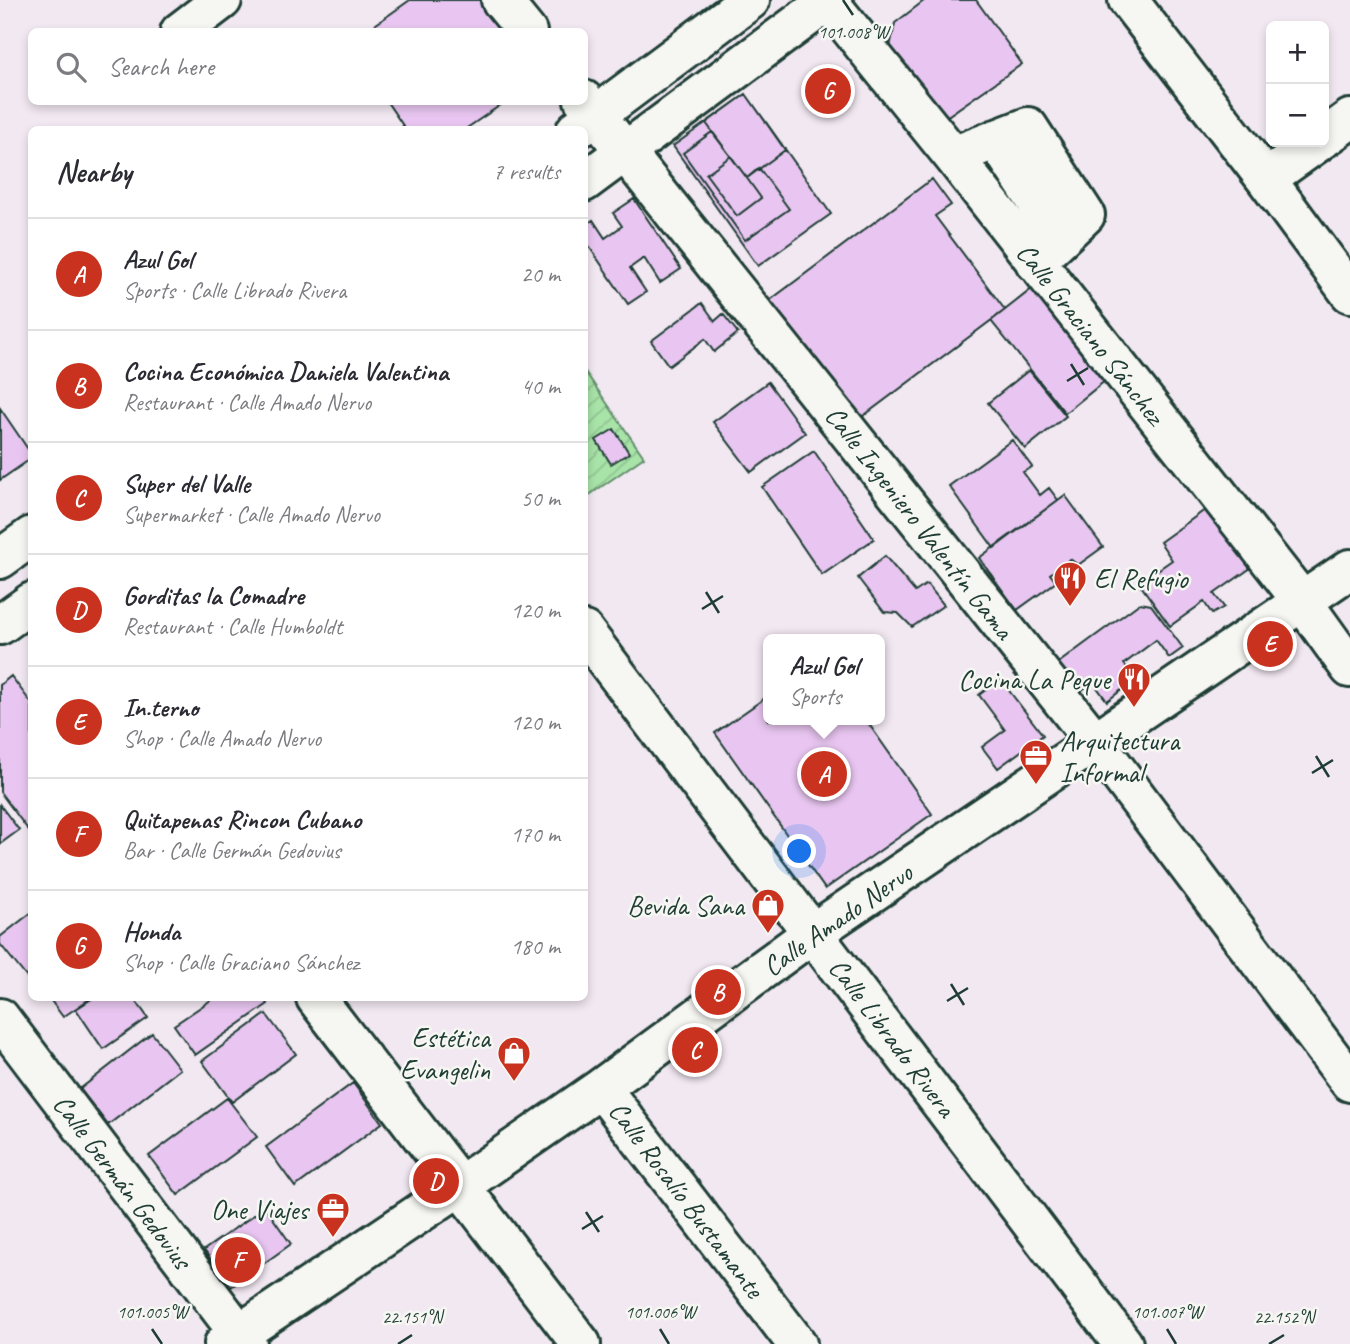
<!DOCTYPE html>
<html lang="en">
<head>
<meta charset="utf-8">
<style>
	:root { --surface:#fff; --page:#f2f2f3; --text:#2b2b33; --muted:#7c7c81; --line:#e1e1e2; --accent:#c8321e }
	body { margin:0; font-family:Caveat,sans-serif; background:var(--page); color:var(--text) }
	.controls { position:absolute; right:21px; top:21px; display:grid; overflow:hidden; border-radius:10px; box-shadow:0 4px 10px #0003 }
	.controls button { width:63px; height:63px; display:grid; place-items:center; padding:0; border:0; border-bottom:2px solid var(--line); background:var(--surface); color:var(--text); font:35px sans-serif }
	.you { position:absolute; left:800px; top:852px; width:24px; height:24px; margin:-18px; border:5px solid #fff; border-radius:50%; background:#1a73e8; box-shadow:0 0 0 10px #1a73e833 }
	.badge { display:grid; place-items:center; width:46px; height:46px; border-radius:50%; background:var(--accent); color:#fff; font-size:23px; font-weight:700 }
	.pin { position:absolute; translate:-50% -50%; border:4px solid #fff; box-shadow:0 2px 7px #0006 }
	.popup { position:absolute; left:763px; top:634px; width:122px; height:91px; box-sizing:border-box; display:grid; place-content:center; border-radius:10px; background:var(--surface); filter:drop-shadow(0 2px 5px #0005); font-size:23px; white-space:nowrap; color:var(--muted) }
	.popup b { font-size:26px; color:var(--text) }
	.popup::after { content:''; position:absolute; left:50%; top:100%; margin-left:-14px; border:14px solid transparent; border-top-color:var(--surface) }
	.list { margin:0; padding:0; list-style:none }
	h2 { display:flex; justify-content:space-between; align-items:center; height:91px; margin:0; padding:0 28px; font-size:30px }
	h2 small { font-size:23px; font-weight:400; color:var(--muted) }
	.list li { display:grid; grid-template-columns:46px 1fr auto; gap:21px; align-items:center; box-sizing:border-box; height:112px; padding:0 28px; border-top:2px solid var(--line) }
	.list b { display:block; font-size:26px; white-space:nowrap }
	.list p { margin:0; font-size:23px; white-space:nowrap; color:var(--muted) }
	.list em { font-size:23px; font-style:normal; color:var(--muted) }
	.icon { flex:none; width:38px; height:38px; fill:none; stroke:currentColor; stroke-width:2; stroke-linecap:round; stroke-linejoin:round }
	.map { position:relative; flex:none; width:1350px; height:1344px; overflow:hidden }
	.search { position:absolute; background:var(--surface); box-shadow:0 4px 10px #0003; left:28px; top:28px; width:560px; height:77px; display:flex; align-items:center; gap:18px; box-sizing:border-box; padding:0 24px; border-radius:10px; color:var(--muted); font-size:26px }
	.panel { position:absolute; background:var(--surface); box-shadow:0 4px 10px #0003; left:28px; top:126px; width:560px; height:875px; border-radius:10px }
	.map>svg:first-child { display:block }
	.garden { fill:url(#garden-furrows); stroke:#64906e; stroke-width:2 }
	.building { fill:#e9c6f1; stroke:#1f3d34; stroke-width:2 }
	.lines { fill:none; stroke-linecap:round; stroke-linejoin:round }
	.minor-casing { stroke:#1f3d34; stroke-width:44 }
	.major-casing { stroke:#1f3d34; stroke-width:44 }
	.minor { stroke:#f6f6f2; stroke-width:38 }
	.major { stroke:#f6f6f2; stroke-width:38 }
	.ticks { fill:none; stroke:#1f3d34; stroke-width:2.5 }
	.labels { text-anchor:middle; stroke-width:5; stroke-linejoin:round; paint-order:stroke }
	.street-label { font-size:28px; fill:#1f3d34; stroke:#f6f6f2 }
	.poi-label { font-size:28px; fill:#1f3d34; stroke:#f6f6f2; text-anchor:end }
	.ticks-label { font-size:18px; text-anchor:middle; fill:#1f3d34; stroke:#f6f6f2; stroke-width:5; stroke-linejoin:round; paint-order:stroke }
</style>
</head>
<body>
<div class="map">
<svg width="1350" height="1344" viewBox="0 0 1350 1344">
	<defs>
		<pattern id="garden-furrows" width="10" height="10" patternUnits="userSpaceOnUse" patternTransform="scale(1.75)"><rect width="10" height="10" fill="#a8e3a8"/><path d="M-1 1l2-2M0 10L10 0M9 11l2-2" fill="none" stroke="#90c491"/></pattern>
	</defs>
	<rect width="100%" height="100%" fill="#f2e8f2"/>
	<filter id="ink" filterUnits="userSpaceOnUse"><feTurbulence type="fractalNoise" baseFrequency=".0143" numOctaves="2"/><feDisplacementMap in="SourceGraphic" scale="14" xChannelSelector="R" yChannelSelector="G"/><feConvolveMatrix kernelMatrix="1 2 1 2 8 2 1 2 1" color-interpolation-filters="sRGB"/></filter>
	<g filter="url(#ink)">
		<!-- garden -->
		<path class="garden" d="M584,370L644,457L585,498H584Z"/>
		<!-- building -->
		<path class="building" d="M410,0H480L502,32H365Z
			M925,0H976L1022,64L939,122L889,52L895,23Z
			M746,94L831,214L758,266L673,146Z
			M746,94L785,150L747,178L706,123Z
			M387,102H505L464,130H406Z
			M712,132L747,178L759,168L789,209L745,240L683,153Z
			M731,156L761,198L737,216L706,174Z
			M932,179L951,205L935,216L1005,310L858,420L769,301Z
			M634,199L681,269L660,283L644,258L630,268L646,292L628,304L584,239V226L593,220L605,238L622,226L613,213Z
			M1033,288L1106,380L1065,413L991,321Z
			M702,303L715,321L723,314L738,333L714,352L705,339L669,366L651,341Z
			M1029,370L1066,416L1025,449L988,403Z
			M768,382L805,433L751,472L713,422Z
			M0,408L32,455V458L0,480Z
			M614,429L629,453L611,464L596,440Z
			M1012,440L1032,467L1023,472L1040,495L1049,488L1058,500L994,548L949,486Z
			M814,451L874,539L822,575L762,487Z
			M1065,495L1103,547L1078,565L1070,559L1050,574L1056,582L1017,610L979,558Z
			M1212,505L1255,565L1214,594L1224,607L1212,614L1204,602L1170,626L1139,583L1172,560L1160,542Z
			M885,556L915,592L927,584L944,605L912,627L898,613L884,612L858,578Z
			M1140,603L1151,605L1183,648L1169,658L1156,640L1124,664L1136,679L1107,701L1093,682L1078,693L1057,664Z
			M11,676L32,704V835L0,792V685Z
			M1000,679L1043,735L998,768L982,747L1005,730L979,695Z
			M768,696V720H866L932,814L825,889L715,733Z
			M0,805L19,830L0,844Z
			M32,912V984L0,944V937Z
			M49,998H91L63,1017Z
			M93,998H134L148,1018L103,1049L76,1009Z
			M214,998H264L268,1004L195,1055L174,1025Z
			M266,1014L296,1054L232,1102L202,1061Z
			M152,1033L180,1069L108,1125L80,1089Z
			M353,1083L382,1123L295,1187L266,1147Z
			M227,1098L257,1137L178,1195L149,1156Z
			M265,1207L291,1244L231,1287L204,1250Z"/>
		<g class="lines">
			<defs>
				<path id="minor" d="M501,0L527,32
					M1128,0L1266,179L1350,293
					M828,1L953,156L1302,601L1350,668
					M180,32L222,0
					M584,100L1096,743L1350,1082
					M1324,138L1350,119
					M996,139L1060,237
					M953,156L1028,127L1085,215L1035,262
					M1266,179L1318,142
					M584,631L1123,1344
					M316,998L581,1344
					M0,1018L247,1344
					M601,1088L797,1344
					M224,1344L460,1186L601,1088L814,932L1350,569"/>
				<path id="major" d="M576,130L750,0
					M584,182L830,0
					M0,559L32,536
					M0,625L32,602"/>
			</defs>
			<!-- minor casing -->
			<use href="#minor" class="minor-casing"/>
			<!-- major casing -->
			<use href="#major" class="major-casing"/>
			<!-- minor -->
			<use href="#minor" class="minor"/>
			<!-- major -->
			<use href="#major" class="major"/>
		</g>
	</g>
	<!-- ticks -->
	<path class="ticks" d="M843,0L853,15M1071,364L1084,385M1067,381L1088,368M706,592L719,613M702,609L723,596M1316,756L1329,777M1312,773L1333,760M951,984L964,1005M947,1001L968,988M586,1212L599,1232M582,1229L603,1216M152,1329L162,1344M660,1329L669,1344M1167,1329L1176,1344M398,1344L412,1335M1269,1344L1284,1335"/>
	<!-- icons -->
	<defs>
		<symbol id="restaurant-pin" viewBox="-11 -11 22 30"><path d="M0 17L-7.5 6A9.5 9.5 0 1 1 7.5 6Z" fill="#c8321e" stroke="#f6f6f2"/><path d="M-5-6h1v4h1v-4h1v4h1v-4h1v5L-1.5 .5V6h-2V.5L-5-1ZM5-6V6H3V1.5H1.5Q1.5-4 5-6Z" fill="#fff"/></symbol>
		<symbol id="office-pin" viewBox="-11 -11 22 30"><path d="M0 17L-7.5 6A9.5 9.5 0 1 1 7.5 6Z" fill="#c8321e" stroke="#f6f6f2"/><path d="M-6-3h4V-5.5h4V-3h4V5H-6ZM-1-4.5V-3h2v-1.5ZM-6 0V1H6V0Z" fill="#fff"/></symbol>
		<symbol id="shop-pin" viewBox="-11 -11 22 30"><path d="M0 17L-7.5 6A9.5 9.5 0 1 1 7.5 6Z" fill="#c8321e" stroke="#f6f6f2"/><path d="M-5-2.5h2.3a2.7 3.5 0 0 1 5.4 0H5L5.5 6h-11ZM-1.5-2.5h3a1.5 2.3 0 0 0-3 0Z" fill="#fff"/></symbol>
	</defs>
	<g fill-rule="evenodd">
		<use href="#restaurant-pin" x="1051" y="559" width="38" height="52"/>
		<use href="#restaurant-pin" x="1115" y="660" width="38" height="52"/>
		<use href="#office-pin" x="1017" y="737" width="38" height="52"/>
		<use href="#shop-pin" x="749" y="886" width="38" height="52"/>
		<use href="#shop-pin" x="495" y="1034" width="38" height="52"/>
		<use href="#office-pin" x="314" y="1190" width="38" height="52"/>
	</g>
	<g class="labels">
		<!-- street labels -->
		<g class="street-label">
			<text transform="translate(1091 333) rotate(52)" y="10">Calle Graciano Sánchez</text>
			<text transform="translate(920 522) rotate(52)" y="10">Calle Ingeniero Valentín Gama</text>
			<text transform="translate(837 919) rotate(-35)" y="10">Calle Amado Nervo</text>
			<text transform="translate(893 1037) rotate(53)" y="10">Calle Librado Rivera</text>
			<text transform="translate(123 1181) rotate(53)" y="10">Calle Germán Gedovius</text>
			<text transform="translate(687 1199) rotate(53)" y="10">Calle Rosalío Bustamante</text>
		</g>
		<!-- poi labels -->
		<g class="poi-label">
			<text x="1094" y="588" text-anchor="start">El Refugio</text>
			<text x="1110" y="689">Cocina La Peque</text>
			<text x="1060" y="750" text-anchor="start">Arquitectura<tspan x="1060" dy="32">Informal</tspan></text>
			<text x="744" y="915">Bevida Sana</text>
			<text x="490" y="1047">Estética<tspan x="490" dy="32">Evangelin</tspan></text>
			<text x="308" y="1219">One Viajes</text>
		</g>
	</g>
	<g class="ticks-label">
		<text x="853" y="38">101.008°W</text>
		<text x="152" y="1318">101.005°W</text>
		<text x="660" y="1318">101.006°W</text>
		<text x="1167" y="1318">101.007°W</text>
		<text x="412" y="1323">22.151°N</text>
		<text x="1284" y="1323">22.152°N</text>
	</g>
</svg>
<div class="controls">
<button>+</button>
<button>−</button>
</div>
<div class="you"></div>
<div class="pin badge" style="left:824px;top:774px">A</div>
<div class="popup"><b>Azul Gol</b>Sports</div>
<div class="pin badge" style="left:718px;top:992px">B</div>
<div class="pin badge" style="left:695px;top:1050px">C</div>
<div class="pin badge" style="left:436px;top:1181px">D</div>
<div class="pin badge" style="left:1270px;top:644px">E</div>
<div class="pin badge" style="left:238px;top:1260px">F</div>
<div class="pin badge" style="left:828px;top:91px">G</div>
<div class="search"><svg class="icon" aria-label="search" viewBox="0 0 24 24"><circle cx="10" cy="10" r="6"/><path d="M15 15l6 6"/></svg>Search here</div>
<section class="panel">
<h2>Nearby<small>7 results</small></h2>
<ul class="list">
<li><span class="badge">A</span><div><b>Azul Gol</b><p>Sports · Calle Librado Rivera</p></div><em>20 m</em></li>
<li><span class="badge">B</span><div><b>Cocina Económica Daniela Valentina</b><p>Restaurant · Calle Amado Nervo</p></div><em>40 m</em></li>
<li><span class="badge">C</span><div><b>Super del Valle</b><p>Supermarket · Calle Amado Nervo</p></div><em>50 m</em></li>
<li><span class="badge">D</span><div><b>Gorditas la Comadre</b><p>Restaurant · Calle Humboldt</p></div><em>120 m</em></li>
<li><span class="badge">E</span><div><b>In.terno</b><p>Shop · Calle Amado Nervo</p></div><em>120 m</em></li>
<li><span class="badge">F</span><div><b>Quitapenas Rincon Cubano</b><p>Bar · Calle Germán Gedovius</p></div><em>170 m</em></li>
<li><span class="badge">G</span><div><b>Honda</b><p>Shop · Calle Graciano Sánchez</p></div><em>180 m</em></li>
</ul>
</section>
</div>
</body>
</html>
